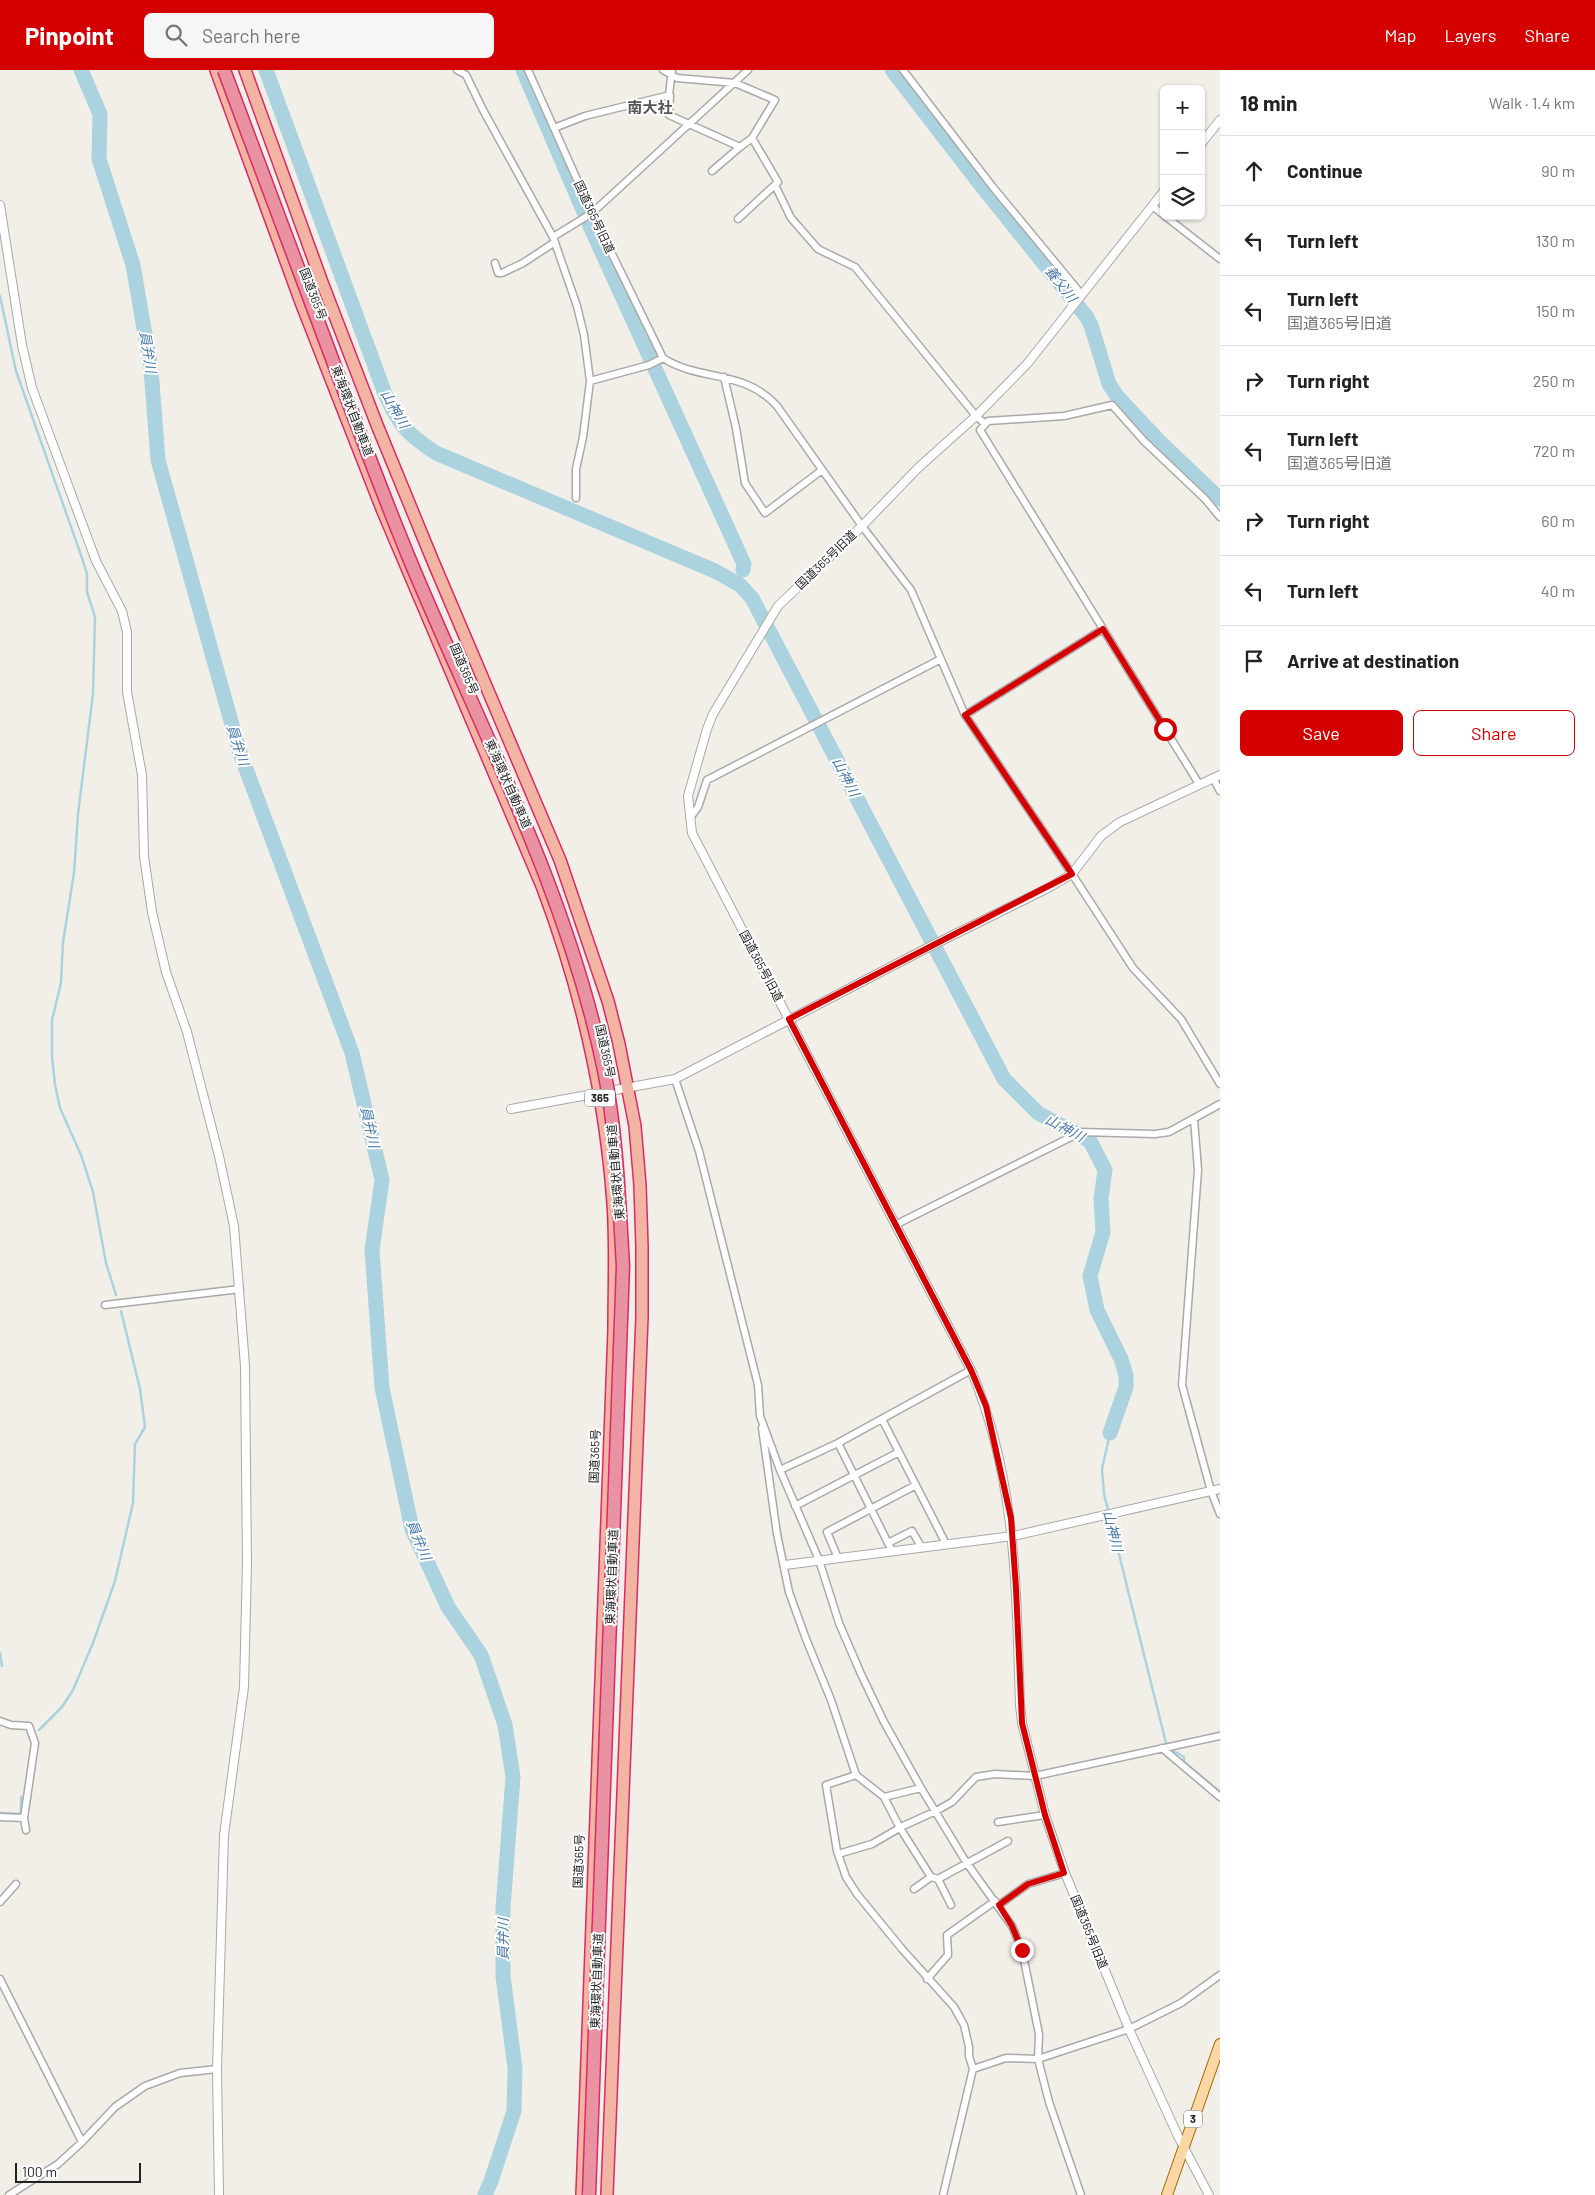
<!DOCTYPE html>
<html lang="en">
<head>
<meta charset="utf-8">
<style>
	:root { --surface:#fff; --page:#f6f6f6; --text:#222; --muted:#767676; --line:#e0e0e0; --accent:#d40000 }
	body { margin:0; font-family:Barlow,"Noto Sans JP",sans-serif; background:var(--page); color:var(--text) }
	.controls { position:absolute; right:15px; top:15px; display:grid; overflow:hidden; border-radius:8px; box-shadow:0 1px 4px #0004 }
	.controls button { width:45px; height:45px; display:grid; place-items:center; padding:0; border:0; border-bottom:1px solid var(--line); background:var(--surface); color:var(--text); font:25px sans-serif }
	.scale { position:absolute; left:15px; bottom:12px; width:126px; box-sizing:border-box; padding-left:5px; border:2px solid #222; border-top:0; font-size:14px; line-height:18px; white-space:nowrap; color:#222; -webkit-text-stroke:4px #fff; paint-order:stroke }
	.stop { position:absolute; width:15px; height:15px; margin:-11px; border:4px solid #d40000; border-radius:50%; background:#fff }
	.stop.end { background:#d40000; border-color:#fff; box-shadow:0 1px 5px #0008 }
	.list { margin:0; padding:0; list-style:none }
	h2 { display:flex; justify-content:space-between; align-items:center; height:65px; margin:0; padding:0 20px; font-size:21px }
	h2 small { font-size:16px; font-weight:400; color:var(--muted) }
	.list li { display:grid; grid-template-columns:32px 1fr auto; gap:15px; align-items:center; box-sizing:border-box; height:70px; padding:0 20px; border-top:1px solid var(--line) }
	.list b { display:block; font-size:19px; white-space:nowrap }
	.list p { margin:0; font-size:16px; white-space:nowrap; color:var(--muted) }
	.list em { font-size:16px; font-style:normal; color:var(--muted) }
	.actions { display:flex; gap:10px; padding:15px 20px }
	.actions a { flex:1; padding:11px 0; border:1px solid var(--accent); border-radius:8px; text-align:center; font-size:18px; color:var(--accent) }
	.actions .main { background:var(--accent); color:#fff }
	.icon { flex:none; width:28px; height:28px; fill:none; stroke:currentColor; stroke-width:2; stroke-linecap:round; stroke-linejoin:round }
	.map { position:relative; flex:none; width:1220px; height:2125px; overflow:hidden }
	header { display:flex; align-items:center; gap:30px; box-sizing:border-box; height:70px; padding:0 25px; background:var(--accent); color:#fff }
	header strong { font-size:24px }
	nav { display:flex; gap:28px; margin-inline-start:auto; font-size:18px }
	.search { width:350px; height:45px; background:var(--page); display:flex; align-items:center; gap:12px; box-sizing:border-box; padding:0 18px; border-radius:8px; color:var(--muted); font-size:19px }
	main { display:flex }
	aside { flex:1; background:var(--surface) }
	.map>svg:first-child { display:block }
	.lines { fill:none; stroke-linecap:round; stroke-linejoin:round }
	.stream { stroke:#aad3df; stroke-width:2.5 }
	.river { stroke:#aad3df; stroke-width:15 }
	.minor-casing { stroke:#a9a9a9; stroke-width:9 }
	.tertiary-casing { stroke:#a9a9a9; stroke-width:10 }
	.primary-casing { stroke:#a06b00; stroke-width:12 }
	.trunk-casing { stroke:#dc2a67; stroke-width:14 }
	.minor { stroke:#fff; stroke-width:6 }
	.tertiary { stroke:#fff; stroke-width:8 }
	.primary { stroke:#fcd6a4; stroke-width:10 }
	.trunk { stroke:#f2b4a3; stroke-width:11 }
	.motorway-bridge-casing { stroke:#dc2a67; stroke-width:15; stroke-linecap:butt }
	.motorway-bridge { stroke:#e892a2; stroke-width:12 }
	.route { stroke:#d40000; stroke-width:6 }
	.labels { text-anchor:middle; stroke-width:4; stroke-linejoin:round; paint-order:stroke }
	.shield { fill:#fff; stroke:#646464; stroke-width:1 }
	.shield-label { font-size:11px; font-weight:bold; fill:#222 }
	.street-label { font-size:12px; fill:#222; stroke:#fff }
	.water-label { font-size:14px; font-style:italic; fill:#4a7aab; stroke:#fff }
	.quarter-label { font-size:15px; font-weight:bold; fill:#555; stroke:#fff }
</style>
</head>
<body>
<header>
<strong>Pinpoint</strong>
<div class="search"><svg class="icon" aria-label="search" viewBox="0 0 24 24"><circle cx="10" cy="10" r="6"/><path d="M15 15l6 6"/></svg>Search here</div>
<nav><a>Map</a><a>Layers</a><a>Share</a></nav>
</header>
<main>
<div class="map">
<svg width="1220" height="2125" viewBox="0 0 1220 2125">
	<rect width="100%" height="100%" fill="#f2efe9"/>
	<g class="lines">
		<!-- stream -->
		<path class="stream" d="M0,226L16,301L82,488L87,504V522L95,547L93,624L78,744L74,803L63,872L61,913L52,950V986L55,1015L60,1038L81,1085L93,1122L106,1193L116,1225
			M1110,1363L1102,1399L1104,1424L1167,1677L1184,1687V1692L1220,1722
			M0,1583L2,1596
			M39,1660L62,1637L73,1620L93,1573L115,1511L133,1433L135,1374L145,1357L140,1319L121,1241
			M0,1743L21,1744V1727"/>
		<!-- river -->
		<path class="river" d="M81,0L100,44L99,89L133,195L151,299L158,390L239,680L352,983L382,1110L372,1180L382,1318L412,1459L448,1537L481,1585L505,1655L513,1707L503,1838V1906L515,1998L514,2041L491,2111L485,2125
			M266,0L385,324C400,356 407,364 436,383L715,501L740,515L752,528L1004,1009L1038,1043L1090,1071L1105,1100L1101,1129L1103,1162L1090,1206L1097,1240L1121,1289L1126,1305V1317L1110,1363
			M523,0L590,156L744,494L743,500
			M892,0L980,114L1086,246L1091,255L1109,314L1117,326L1160,372L1220,429"/>
		<defs>
			<path id="minor" d="M457,0L466,5L483,40L553,167L577,236L584,265L590,311L583,367L576,399V428
				M528,0L592,143L663,288C700,312 744,299 777,336L862,456L911,520L965,645L1072,804L1133,898L1181,949L1220,1014
				M663,0L677,8L735,13L775,30L752,68L740,77
				M903,0L992,116L1082,225
				M669,25L672,0
				M554,58L585,46L670,25L669,45L740,77L712,101
				M775,115L791,148L818,179L855,197L976,346L984,353
				M1152,136L1164,145
				M1165,146L1220,189
				M738,149L778,112L752,68
				M553,167L592,143L748,0
				M495,193L498,203H502L523,193L555,172
				M724,307L736,358L745,413L765,443L822,400
				M590,311L649,295L663,288
				M965,645L1103,559
				M1213,708L1220,721
				M1199,714L980,360L988,351L1064,346L1112,335L1144,371L1205,429L1220,447
				M690,748L698,737L707,710L939,590
				M675,1009L699,1081L758,1315L760,1346L780,1400L819,1490L839,1553L861,1604L884,1652L921,1718L966,1792L1012,1856L1022,1880L1039,1964L1038,1989L1049,2032L1081,2125
				M1194,1049L1198,1100L1182,1315L1211,1421L1220,1444
				M895,1155L1081,1062L1155,1064L1169,1062L1220,1034
				M105,1235L240,1219
				M882,1349L946,1474
				M762,1358L777,1464L789,1522L806,1569L831,1630L856,1705L826,1715L837,1781L846,1807L857,1824L902,1879L954,1937L964,1955L969,1977V1986L973,1999L943,2125
				M838,1373L892,1481
				M780,1400L838,1373L971,1300
				M795,1436L899,1382
				M888,1473L912,1461L922,1478
				M838,1488L827,1462L916,1415
				M0,1651L11,1655L29,1656L35,1673L24,1748L26,1760
				M1162,1678L1220,1727
				M856,1705L884,1727
				M921,1718L884,1727L900,1758L931,1807L938,1809L951,1835
				M0,1747L24,1748
				M998,1752L1045,1745
				M838,1784L872,1774L903,1756L936,1741L952,1732L976,1707L995,1704L1035,1706L1220,1666
				M938,1809L1008,1771
				M914,1819L931,1807
				M0,1832L16,1814
				M999,1835L1028,1814L1065,1803
				M0,1909L82,2072
				M927,1909L948,1885L947,1865L995,1831
				M973,1999L1006,1988L1038,1989L1129,1959L1181,1933L1220,1905
				M9,2125L58,2094L82,2072L115,2037L145,2016L180,2003L217,1999"/>
			<path id="tertiary" d="M1201,74L1220,50
				M1164,121L1027,294L976,346L918,398L862,456L778,536L713,644L707,659L688,726L692,763L971,1300C1017,1409 1016,1519 1020,1635L1022,1653L1045,1745L1065,1803L1129,1959L1178,2066L1209,2125
				M0,135L22,275L32,318L96,491L122,541L127,562V622L142,705L144,786L152,842L166,902L187,962L219,1086L234,1156L245,1296L247,1494L244,1617L224,1765L217,1999L219,2125
				M511,1039L675,1009L925,879L1050,817L1072,804L1101,766L1120,752L1220,705
				M785,1495L1013,1466L1220,1419"/>
			<path id="primary" d="M1167,2125L1220,1974"/>
			<path id="trunk" d="M216,0L302,235L382,439L542,816C581,919 605,1024 613,1133C616,1175 614,1217 614,1259L582,2125
				M245,0L323,215L377,355L432,489L560,790L608,931L619,974L635,1056L640,1115L642,1177V1247L607,2125"/>
		</defs>
		<!-- minor casing -->
		<use href="#minor" class="minor-casing"/>
		<!-- tertiary casing -->
		<use href="#tertiary" class="tertiary-casing"/>
		<!-- primary casing -->
		<use href="#primary" class="primary-casing"/>
		<!-- trunk casing -->
		<use href="#trunk" class="trunk-casing"/>
		<!-- minor -->
		<use href="#minor" class="minor"/>
		<!-- tertiary -->
		<use href="#tertiary" class="tertiary"/>
		<!-- primary -->
		<use href="#primary" class="primary"/>
		<!-- trunk -->
		<use href="#trunk" class="trunk"/>
		<defs>
			<path id="motorway-bridge" d="M224,0C262,104 301,207 340,310C364,374 388,438 414,500C483,664 568,824 604,1000C617,1064 619,1131 623,1196L589,2125"/>
		</defs>
		<!-- motorway-bridge casing -->
		<use href="#motorway-bridge" class="motorway-bridge-casing"/>
		<!-- motorway-bridge -->
		<use href="#motorway-bridge" class="motorway-bridge"/>
	</g>
	<g class="lines">
		<!-- route -->
		<path class="route" d="M1022,1880L1012,1856L999,1835L1028,1814L1064,1803L1045,1745L1022,1653L1016,1518L1011,1448L986,1336L971,1300L789,949L1072,804L965,645L1103,559L1165,659"/>
	</g>
	<g class="labels">
		<!-- shield labels -->
		<g class="shield">
			<rect x="585" y="1019.5" width="30" height="17" rx="4"/>
			<rect x="1184" y="2040.5" width="18" height="17" rx="4"/>
		</g>
		<g class="shield-label">
			<text x="600" y="1032">365</text>
			<text x="1193" y="2053">3</text>
		</g>
		<!-- street labels -->
		<g class="street-label">
			<text transform="translate(594 147) rotate(65)" y="4">国道365号旧道</text>
			<text transform="translate(313 224) rotate(69)" y="4">国道365号</text>
			<text transform="translate(352 341) rotate(69)" y="4">東海環状自動車道</text>
			<text transform="translate(826 490) rotate(-44)" y="4">国道365号旧道</text>
			<text transform="translate(464 599) rotate(67)" y="4">国道365号</text>
			<text transform="translate(508 714) rotate(66)" y="4">東海環状自動車道</text>
			<text transform="translate(761 896) rotate(62)" y="4">国道365号旧道</text>
			<text transform="translate(605 981) rotate(78)" y="4">国道365号</text>
			<text transform="translate(616 1102) rotate(-95)" y="4">東海環状自動車道</text>
			<text transform="translate(595 1386) rotate(-88)" y="4">国道365号</text>
			<text transform="translate(612 1507) rotate(-88)" y="4">東海環状自動車道</text>
			<text transform="translate(579 1791) rotate(-88)" y="4">国道365号</text>
			<text transform="translate(1089 1862) rotate(68)" y="4">国道365号旧道</text>
			<text transform="translate(597 1911) rotate(-88)" y="4">東海環状自動車道</text>
		</g>
		<!-- water labels -->
		<g class="water-label">
			<text transform="translate(1061 214) rotate(52)" y="5">養父川</text>
			<text transform="translate(148 282) rotate(81)" y="5">員弁川</text>
			<text transform="translate(395 339) rotate(60)" y="5">山神川</text>
			<text transform="translate(238 675) rotate(72)" y="5">員弁川</text>
			<text transform="translate(846 707) rotate(62)" y="5">山神川</text>
			<text transform="translate(370 1057) rotate(77)" y="5">員弁川</text>
			<text transform="translate(1065 1058) rotate(28)" y="5">山神川</text>
			<text transform="translate(1113 1461) rotate(76)" y="5">山神川</text>
			<text transform="translate(419 1470) rotate(68)" y="5">員弁川</text>
			<text transform="translate(503 1869) rotate(-90)" y="5">員弁川</text>
		</g>
		<!-- quarter labels -->
		<g class="quarter-label">
			<text x="650" y="43">南大社</text>
		</g>
	</g>
</svg>
<div class="controls">
<button>+</button>
<button>−</button>
<button><svg class="icon" aria-label="layers" viewBox="0 0 24 24"><path d="M12 4l9 5-9 5-9-5zM3 14l9 5 9-5"/></svg></button>
</div>
<div class="scale">100 m</div>
<div class="stop" style="left:1165px;top:659px"></div>
<div class="stop end" style="left:1022px;top:1880px"></div>
</div>
<aside>
<h2>18 min<small>Walk · 1.4 km</small></h2>
<ul class="list">
<li><svg class="icon" aria-label="ahead" viewBox="0 0 24 24"><path d="M12 20V5M6 11l6-6 6 6"/></svg><div><b>Continue</b></div><em>90 m</em></li>
<li><svg class="icon" aria-label="left" viewBox="0 0 24 24"><path d="M17 20v-9H6M10 6l-5 5 5 5"/></svg><div><b>Turn left</b></div><em>130 m</em></li>
<li><svg class="icon" aria-label="left" viewBox="0 0 24 24"><path d="M17 20v-9H6M10 6l-5 5 5 5"/></svg><div><b>Turn left</b><p>国道365号旧道</p></div><em>150 m</em></li>
<li><svg class="icon" aria-label="right" viewBox="0 0 24 24"><path d="M7 20v-9h11M14 6l5 5-5 5"/></svg><div><b>Turn right</b></div><em>250 m</em></li>
<li><svg class="icon" aria-label="left" viewBox="0 0 24 24"><path d="M17 20v-9H6M10 6l-5 5 5 5"/></svg><div><b>Turn left</b><p>国道365号旧道</p></div><em>720 m</em></li>
<li><svg class="icon" aria-label="right" viewBox="0 0 24 24"><path d="M7 20v-9h11M14 6l5 5-5 5"/></svg><div><b>Turn right</b></div><em>60 m</em></li>
<li><svg class="icon" aria-label="left" viewBox="0 0 24 24"><path d="M17 20v-9H6M10 6l-5 5 5 5"/></svg><div><b>Turn left</b></div><em>40 m</em></li>
<li><svg class="icon" aria-label="arrive" viewBox="0 0 24 24"><path d="M6 21V4h12l-3 4 3 4H6"/></svg><div><b>Arrive at destination</b></div></li>
</ul>
<div class="actions"><a class="main">Save</a><a>Share</a></div>
</aside>
</main>
</body>
</html>
